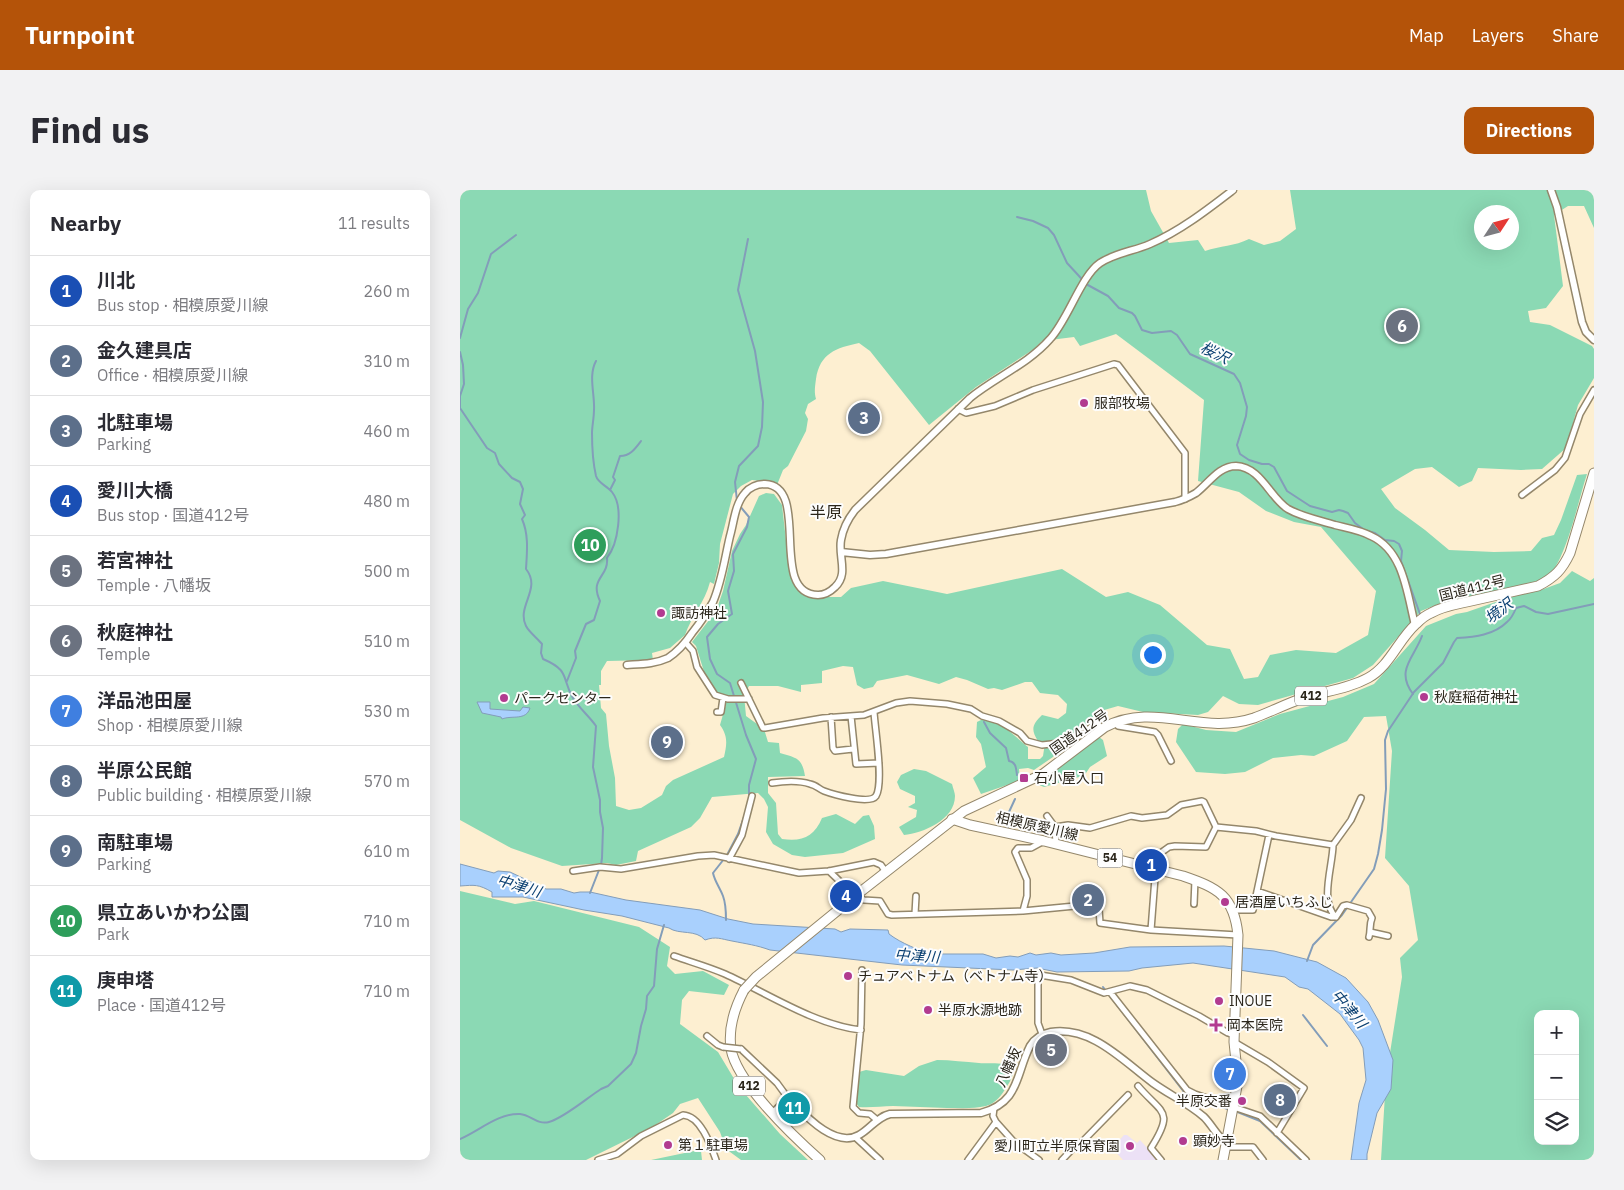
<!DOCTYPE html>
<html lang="en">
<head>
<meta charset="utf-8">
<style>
	:root { --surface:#fff; --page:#f2f2f3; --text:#2b2b33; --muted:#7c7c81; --line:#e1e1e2; --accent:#b45309 }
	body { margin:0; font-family:"IBM Plex Sans","Noto Sans JP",sans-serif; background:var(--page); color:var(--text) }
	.controls { position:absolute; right:15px; bottom:15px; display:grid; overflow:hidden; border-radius:10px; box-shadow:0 5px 20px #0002 }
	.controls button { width:45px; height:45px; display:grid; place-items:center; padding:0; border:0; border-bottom:1px solid var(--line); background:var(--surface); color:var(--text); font:25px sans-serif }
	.compass { position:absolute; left:1014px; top:15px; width:45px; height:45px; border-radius:50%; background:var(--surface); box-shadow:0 5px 20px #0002; rotate:54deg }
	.you { position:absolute; left:692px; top:464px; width:18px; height:18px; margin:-12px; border:4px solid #fff; border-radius:50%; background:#1a73e8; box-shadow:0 0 0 8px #1a73e833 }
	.badge { display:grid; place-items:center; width:32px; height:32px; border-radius:50%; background:var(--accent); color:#fff; font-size:16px; font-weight:700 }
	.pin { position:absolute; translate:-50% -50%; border:2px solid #fff; box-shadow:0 1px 5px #0006 }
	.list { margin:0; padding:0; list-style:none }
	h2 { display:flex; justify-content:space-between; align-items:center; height:65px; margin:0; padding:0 20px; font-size:21px }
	h2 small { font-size:16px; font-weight:400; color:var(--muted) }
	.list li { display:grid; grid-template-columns:32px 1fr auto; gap:15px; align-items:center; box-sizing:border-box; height:70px; padding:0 20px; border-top:1px solid var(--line) }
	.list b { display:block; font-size:19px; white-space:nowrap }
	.list p { margin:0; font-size:16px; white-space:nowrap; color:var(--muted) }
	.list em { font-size:16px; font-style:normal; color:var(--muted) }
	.icon { flex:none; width:28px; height:28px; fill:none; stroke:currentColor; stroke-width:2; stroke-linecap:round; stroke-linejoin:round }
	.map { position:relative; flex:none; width:1134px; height:970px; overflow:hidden; border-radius:10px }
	header { display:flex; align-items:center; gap:30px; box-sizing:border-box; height:70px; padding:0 25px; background:var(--accent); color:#fff }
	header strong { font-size:24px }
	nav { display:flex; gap:28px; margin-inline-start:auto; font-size:18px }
	.intro { display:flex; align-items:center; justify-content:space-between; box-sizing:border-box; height:120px; padding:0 30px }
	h1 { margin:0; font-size:35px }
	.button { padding:12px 22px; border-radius:10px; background:var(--accent); color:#fff; font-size:18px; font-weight:700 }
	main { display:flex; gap:30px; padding:0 30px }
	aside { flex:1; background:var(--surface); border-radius:10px; box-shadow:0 5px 20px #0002 }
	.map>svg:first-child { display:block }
	.education { fill:#ece1f6 }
	.green { fill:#8bd9b4; fill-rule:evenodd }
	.water { fill:#a9d0fd; stroke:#839db9 }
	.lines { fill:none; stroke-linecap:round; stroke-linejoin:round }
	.stream { stroke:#839db9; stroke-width:2 }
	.minor-casing { stroke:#94876b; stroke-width:8 }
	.tertiary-casing { stroke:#94876b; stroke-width:9 }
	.primary-casing { stroke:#94876b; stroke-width:11 }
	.trunk-casing { stroke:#94876b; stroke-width:11 }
	.minor { stroke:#fff; stroke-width:5 }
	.tertiary { stroke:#fff; stroke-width:6 }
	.primary { stroke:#fff; stroke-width:9 }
	.trunk { stroke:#fff; stroke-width:9 }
	.minor-bridge-casing { stroke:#94876b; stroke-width:8; stroke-linecap:butt }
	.trunk-bridge-casing { stroke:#94876b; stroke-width:11; stroke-linecap:butt }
	.minor-bridge { stroke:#fff; stroke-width:5 }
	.trunk-bridge { stroke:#fff; stroke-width:9 }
	.poi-dot { fill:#b23b90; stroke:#fdfdfd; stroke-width:2 }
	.labels { text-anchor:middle; stroke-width:4; stroke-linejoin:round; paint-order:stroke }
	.shield { fill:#fdfdfd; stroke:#6a665f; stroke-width:1 }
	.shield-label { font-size:12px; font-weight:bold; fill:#2b261b }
	.poi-label { font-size:14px; fill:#2b261b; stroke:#fdfdfd; text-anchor:start }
	.street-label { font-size:14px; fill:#2b261b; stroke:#fdfdfd }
	.water-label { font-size:15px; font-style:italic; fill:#0b4072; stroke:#fdfdfd }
	.quarter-label { font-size:16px; fill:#2b261b; stroke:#fdfdfd }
</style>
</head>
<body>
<header>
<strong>Turnpoint</strong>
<nav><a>Map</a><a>Layers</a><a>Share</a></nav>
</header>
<div class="intro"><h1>Find us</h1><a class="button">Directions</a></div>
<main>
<aside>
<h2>Nearby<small>11 results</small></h2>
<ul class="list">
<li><span class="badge" style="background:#1a4fb4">1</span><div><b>川北</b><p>Bus stop · 相模原愛川線</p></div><em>260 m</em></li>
<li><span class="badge" style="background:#5c6f8a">2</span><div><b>金久建具店</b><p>Office · 相模原愛川線</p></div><em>310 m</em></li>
<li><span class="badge" style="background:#5c6f8a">3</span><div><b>北駐車場</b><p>Parking</p></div><em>460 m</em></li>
<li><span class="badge" style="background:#1a4fb4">4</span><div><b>愛川大橋</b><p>Bus stop · 国道412号</p></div><em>480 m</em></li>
<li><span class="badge" style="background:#6b7280">5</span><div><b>若宮神社</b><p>Temple · 八幡坂</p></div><em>500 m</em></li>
<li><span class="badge" style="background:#6b7280">6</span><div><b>秋庭神社</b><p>Temple</p></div><em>510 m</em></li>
<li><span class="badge" style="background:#3f7fe0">7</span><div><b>洋品池田屋</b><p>Shop · 相模原愛川線</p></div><em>530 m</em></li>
<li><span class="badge" style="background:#5c6f8a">8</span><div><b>半原公民館</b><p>Public building · 相模原愛川線</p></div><em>570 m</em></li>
<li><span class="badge" style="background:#5c6f8a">9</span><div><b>南駐車場</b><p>Parking</p></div><em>610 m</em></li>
<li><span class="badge" style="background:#2e9e5b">10</span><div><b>県立あいかわ公園</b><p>Park</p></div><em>710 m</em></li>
<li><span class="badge" style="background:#0f9aa8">11</span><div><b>庚申塔</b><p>Place · 国道412号</p></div><em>710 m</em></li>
</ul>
</aside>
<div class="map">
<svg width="1134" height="970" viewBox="0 0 1134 970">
	<rect width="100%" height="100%" fill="#fdefd1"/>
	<!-- education -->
	<path class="education" d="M664,945H667L677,953L680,950L698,970H663L652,958Z"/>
	<!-- green -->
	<path class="green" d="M0,0H686L691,21L709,53L738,50L745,61C760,56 775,56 789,49L804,55L820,51L836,39L830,0H1134V38L1124,16H1108L1094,25L1103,96L1086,118L1068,121L1070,132L1090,135L1132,156L1134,159V188L1118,215L1106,258L1082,279L1061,280L1018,278L1012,291L999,297L972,277L955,279L921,299L935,318L965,340L989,360L1034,362L1071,361L1082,348L1094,345L1101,330L1117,285L1127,284C1119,308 1106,371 1088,386C1085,388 1081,390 1078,391L981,413L961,421L913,475L893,488L798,515L779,514L763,506L748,522L738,525L683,522L658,516L634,523L632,531L606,548L593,567L574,580L568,578L559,579L560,589L556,592L521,604L513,588L526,577L521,554L516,547L517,532C533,521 556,548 568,557V569H580L583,566L585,553L578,551C570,539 573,534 582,525L598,529L606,523L607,514L598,505L580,503L572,492H565L542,500L534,498L528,499L507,490L496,487L479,494L447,485L417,491L413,497L404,499L397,495L393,477L383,476L362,481V493L341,495V502L318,496H289L284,505L286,526L304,539L308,552L319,553L320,563C337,568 342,568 345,586L308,587V603L316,613L318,644L322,649C342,652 354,647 362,628L376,624L395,634L403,626L409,625L414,636L415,649L383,663L345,667L332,665L313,654L306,642L308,617L304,609L298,603L252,607L240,628L231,637L178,661L176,671L156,675L147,673L102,676L51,658L0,630ZM1022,22H1052V52H1022ZM656,144L744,210L738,291L779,302L806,321L834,332L861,337L916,401L908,445L876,463L836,460L810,465L798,487L784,489L770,459L747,455L700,415L668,402L646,407L602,379L487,404L423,391L391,398L381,407H351L341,403L332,391L329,377L322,315L314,304L306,303L299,306L286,335L280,344L272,361L263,401L256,421L232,452L236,456L246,488L257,504L263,505L266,514L260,535C268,546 267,554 264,567L213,590L206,596L202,605L181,618L169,620L156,616L155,588L149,556L146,524L141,518L139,495H141V481L147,471L193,470L192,463L210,458L225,445C231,427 245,412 250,392L254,394L259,373L260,354L273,304L281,296L292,290L307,292L317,295L323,280L328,276L346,241L348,229L345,223L348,214L356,209C354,202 355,197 356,189C360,163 376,158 399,153L410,161L469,235L516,197L574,159L582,151L614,147L620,156Z
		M1112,381L1130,391L1134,388V970H921L926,888L942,787L940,768L958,750L949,696L925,668L932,561L926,526L904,527L887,551L854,566L841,565L813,568L785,582L765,584L736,582L716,552L718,539L723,534L746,540L776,542L820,524L883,507L914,494L966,436L996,424L1007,422L1047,408L1081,400L1100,393ZM1078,824H1115V951H1078Z
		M639,547L643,550L647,566L630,577L626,583L619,587L584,597L577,594Z
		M454,579L466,581L492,594C493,598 495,603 495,606C495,630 463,643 444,645L439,637L456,627L457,620L448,617L455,613V606L440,599L437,592L441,585Z
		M0,701L55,714L74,711L179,737L210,757L207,776L215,784L243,781L269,795L264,805L229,801L222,810L220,834L258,862L279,897L320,944L348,970H281L266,959L260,942L238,908L220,914L213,923L191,938L126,970H0Z
		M477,870C491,870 505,872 519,873C526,874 548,871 552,878C555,883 550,892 547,896C542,905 536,913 526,916C514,919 500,918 487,918C469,917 451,917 433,916C422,916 410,918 399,917C391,908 397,893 399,882L406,880L444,886L459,876Z
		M239,960L241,961L242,970H191Z"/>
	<!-- water -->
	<path class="water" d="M17,512H30V519L60,521L63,517L70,518C66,531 52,525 42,529L41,527L22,523Z
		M0,674L34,683L38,681L50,682L86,699H101L114,703L120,702H130L166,710L240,720L268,729L293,734L375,739L381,742L390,739L428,740L429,744C442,754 458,759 473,766L478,764H523L536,768L550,766L558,767L570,763L576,765L591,763L601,765L634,763L670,757L764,756L814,761L857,772L886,788L908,812L918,830L933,870L931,899L917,923L907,964V970H891L899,913L906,890L903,858L899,850L880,824L848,799L839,797L825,787L733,773L682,778L669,781L597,782L577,778L553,780L442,775L310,760C296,755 287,754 272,751C261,749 256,746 245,750C236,739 219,745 209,738L162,726L124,720L63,707H32V702C18,694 15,695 0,696Z"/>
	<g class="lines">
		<!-- stream -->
		<path class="stream" d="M557,27L573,31L588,38L594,45L607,73L619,86L626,94L648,106L659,118L672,123L675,126L682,140L692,143L711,141L717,145L730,164L774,184L780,193L787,217L786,226L777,255L780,264L789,270L802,274H809L814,277L827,301L850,316L872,322L879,320L883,321L888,323L895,333L903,339
			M0,148L8,119L18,103L31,64L56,45
			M0,162L3,175L4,194L0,206V218L27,258L35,263L39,274L52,288L60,292L63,299L60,314L65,325L62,329C69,345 67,362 66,379C82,399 56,416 66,436C69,442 77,448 82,454L81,463L83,469C111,481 101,488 113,508C119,518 129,526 136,536L133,577L140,610V622L143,638L142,668L141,675
			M150,300L155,290L153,287L160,266C170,266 175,259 181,251
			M277,311L275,292L279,276L298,256L302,237L303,212L295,161L278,100L288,49
			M279,315L289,327L287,337L273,364L274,381L268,401L272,424L258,434L247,447L250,469L257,484L270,493L286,545L296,569L289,595V610
			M907,341L915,343L925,350L934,351L939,354L942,361L941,371L960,424
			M107,491L116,468L115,461L126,434L134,430L140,411C129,388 149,387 147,368C158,354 164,317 152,302C147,296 138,293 136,286C133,273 132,257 132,243C132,236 134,228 134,220C135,204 128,186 136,171
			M953,504C935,480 954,468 962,446
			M524,532L530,543L546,558L549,571C556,572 556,578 557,585
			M548,637L549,622L555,609
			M267,665L278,644L285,624
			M264,669L253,683C255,692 260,698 263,706C266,714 266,722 266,730
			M130,703L139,680
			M847,771L853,755L882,725L914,679L918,664L922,640L926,599L925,550L928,541L954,502L983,473L994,452L997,448C1015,447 1034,445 1047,432C1051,429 1054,423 1056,418L1064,416L1076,422L1088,424L1134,414
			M643,797L724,902L770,920
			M843,825L867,856
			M775,921L800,931L841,970
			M0,949C19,941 38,923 60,924C71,925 77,935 89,932C104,928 127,908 141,899L148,896L171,874L176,863L181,836L186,819L187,806L194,796L197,759L204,735"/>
		<defs>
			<path id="minor" d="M498,219L506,223L535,216L573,200L654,174L658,175L725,263V309
				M1062,305L1095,280L1105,268L1120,224L1134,200
				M225,452L233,461L237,477L255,505L268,509H289
				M281,493L303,538H305L363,528L404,525L436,513L450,511L487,514L511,519L522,526L539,531L560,543L567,551L582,555L609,552L626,542L633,535L638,534L642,540
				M257,522H261L263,508
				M391,526L396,574L419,573
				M371,527L373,558L375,561L393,559
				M656,532L658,536L695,542L698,545L711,571
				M312,593C325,591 338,590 350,594C356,595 359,599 364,601C372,604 410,615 416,606C424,593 415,539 414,522
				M587,626L595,637L596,654
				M595,637L608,635L630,638L671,626L682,628L707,625L721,615L742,611L744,612L756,637L796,641L816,646L873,655C873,675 859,712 876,727H871L797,701
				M756,637L746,657L715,656L709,657L702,662L696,675L691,740L778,745
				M582,652L571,658H558L555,662L567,690V706L563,721L615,716H637L639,719L640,733L691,740
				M873,655L891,630L901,608
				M269,669L282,645L292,606
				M113,681L140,677L161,679L238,666L254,665L339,683L369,681L414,672L421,675L426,682
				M369,681L391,702L400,708L404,710L420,711L428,724L432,725L563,721
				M734,714L735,690
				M773,720H793L809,645
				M455,724L456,706
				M876,727L883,716L887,715L908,721L912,728C909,735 911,740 909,747
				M910,742L928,746
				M214,766C231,772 249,777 265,784C307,803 355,835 401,840
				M402,780L401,834L393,917L399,923L410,924L417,930
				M650,802L727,900L735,904L800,926L846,970
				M582,844L578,833V786L580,785L611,790L644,803L670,796L687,800L739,826L768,843L774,845
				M247,846L258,855L263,857
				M774,852L808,872L844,898L817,943
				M281,859L317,893L328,908
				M678,896C702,924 715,920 691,958L701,970
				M534,918L533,926L536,932
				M395,947L420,970
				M765,957H793L803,970
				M138,970L157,964L181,946L223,925C241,926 251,956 256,970
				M508,970L536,932L553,951L579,970
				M602,970L618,953H621L668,905"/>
			<path id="tertiary" d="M1091,0L1097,17L1122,132L1126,142L1134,150
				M381,362L410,365L426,364L715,312C723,310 729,307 736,303C749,293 759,276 776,276C801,277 810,308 828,319C842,327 859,330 875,335C887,338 900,340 911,346C944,361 947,404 955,435
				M167,475C181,474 195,474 208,468C217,462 226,452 232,443C240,433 247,423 253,412C262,391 265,367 270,346C274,332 275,314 285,303C290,297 298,294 305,294C352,296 307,404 358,405C364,405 370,402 375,397C389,384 378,367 381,350C383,338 388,329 395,320L510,208C536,187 568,174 590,149C608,130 621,86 640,73C655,63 674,61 690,54C720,41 747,20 773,0
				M313,923L328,908C343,923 374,959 399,945C410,939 417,927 430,924L521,923C560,912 555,886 570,856C575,848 581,844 591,842C632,836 663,871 693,893C710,905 729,914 744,927C752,935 757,946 766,953"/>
			<path id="primary" d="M492,629L510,635L584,651L723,686C758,698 774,706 778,745L774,852L778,891L763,970"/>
			<path id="trunk" d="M399,703L504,621L583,584L645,537C695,511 741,546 794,528C810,522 826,514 843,508C865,501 888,499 908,488C930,476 938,450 956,434C960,430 966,425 971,423C983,416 998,414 1011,411C1033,406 1056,401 1078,396C1095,387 1102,380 1110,363L1134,283
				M284,800C274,819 268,838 271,859C277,893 334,947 360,970"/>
		</defs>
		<!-- minor casing -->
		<use href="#minor" class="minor-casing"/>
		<!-- tertiary casing -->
		<use href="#tertiary" class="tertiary-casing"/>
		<!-- primary casing -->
		<use href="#primary" class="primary-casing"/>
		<!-- trunk casing -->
		<use href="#trunk" class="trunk-casing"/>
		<!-- minor -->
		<use href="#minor" class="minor"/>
		<!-- tertiary -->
		<use href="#tertiary" class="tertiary"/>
		<!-- primary -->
		<use href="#primary" class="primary"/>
		<!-- trunk -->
		<use href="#trunk" class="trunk"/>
		<defs>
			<path id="minor-bridge" d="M263,857L281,859"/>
			<path id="trunk-bridge" d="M284,800L296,787L399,703"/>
		</defs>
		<!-- minor-bridge casing -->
		<use href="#minor-bridge" class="minor-bridge-casing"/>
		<!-- trunk-bridge casing -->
		<use href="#trunk-bridge" class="trunk-bridge-casing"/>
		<!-- minor-bridge -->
		<use href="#minor-bridge" class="minor-bridge"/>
		<!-- trunk-bridge -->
		<use href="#trunk-bridge" class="trunk-bridge"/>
	</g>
	<!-- markers -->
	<g class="poi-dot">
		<circle cx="624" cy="213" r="5"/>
		<circle cx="201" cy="423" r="5"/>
		<circle cx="964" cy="507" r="5"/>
		<circle cx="44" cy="508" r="5"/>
		<rect x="559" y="583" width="10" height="10" rx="2.5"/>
		<circle cx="765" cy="712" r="5"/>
		<circle cx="388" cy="786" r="5"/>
		<circle cx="759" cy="811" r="5"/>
		<circle cx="468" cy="820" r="5"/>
		<path d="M753.5 827.5h5v5h5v5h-5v5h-5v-5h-5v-5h5z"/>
		<circle cx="782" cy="911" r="5"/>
		<circle cx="723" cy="951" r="5"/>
		<circle cx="208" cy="955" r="5"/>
		<circle cx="670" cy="956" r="5"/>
	</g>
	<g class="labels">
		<!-- shield labels -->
		<g class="shield">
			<rect x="835" y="496.5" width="32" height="19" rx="4"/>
			<rect x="637.5" y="658.5" width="25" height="19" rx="4"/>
			<rect x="273" y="886.5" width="32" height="19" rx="4"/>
		</g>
		<g class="shield-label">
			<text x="851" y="510">412</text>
			<text x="650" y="672">54</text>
			<text x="289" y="900">412</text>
		</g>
		<!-- poi labels -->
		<g class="poi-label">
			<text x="634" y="218">服部牧場</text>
			<text x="211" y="428">諏訪神社</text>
			<text x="974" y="512">秋庭稲荷神社</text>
			<text x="54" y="513">パークセンター</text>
			<text x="574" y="593">石小屋入口</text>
			<text x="775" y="717">居酒屋いちふじ</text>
			<text x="398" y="791">チュアベトナム（ベトナム寺）</text>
			<text x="769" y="816">INOUE</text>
			<text x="478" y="825">半原水源地跡</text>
			<text x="767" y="840">岡本医院</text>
			<text x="772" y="916" text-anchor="end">半原交番</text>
			<text x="733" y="956">顕妙寺</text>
			<text x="218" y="960">第１駐車場</text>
			<text x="660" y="961" text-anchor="end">愛川町立半原保育園</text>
		</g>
		<!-- street labels -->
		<g class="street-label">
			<text transform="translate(1012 398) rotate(-14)" y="5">国道412号</text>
			<text transform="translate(619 542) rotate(-35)" y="5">国道412号</text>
			<text transform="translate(577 636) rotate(13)" y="5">相模原愛川線</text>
			<text transform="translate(548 877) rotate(-66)" y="5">八幡坂</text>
		</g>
		<!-- water labels -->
		<g class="water-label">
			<text transform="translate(755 163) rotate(26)" y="5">桜沢</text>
			<text transform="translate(1039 421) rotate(-37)" y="5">境沢</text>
			<text transform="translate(59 696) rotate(17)" y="5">中津川</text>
			<text transform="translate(457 766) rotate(4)" y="5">中津川</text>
			<text transform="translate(889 819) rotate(50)" y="5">中津川</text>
		</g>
		<!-- quarter labels -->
		<g class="quarter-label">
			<text x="366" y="328">半原</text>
		</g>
	</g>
</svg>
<div class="controls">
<button>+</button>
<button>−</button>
<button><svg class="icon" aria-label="layers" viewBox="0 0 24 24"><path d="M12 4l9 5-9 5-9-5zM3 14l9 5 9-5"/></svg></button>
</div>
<svg class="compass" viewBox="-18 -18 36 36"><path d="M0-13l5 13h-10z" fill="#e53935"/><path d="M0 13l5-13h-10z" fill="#7c7c81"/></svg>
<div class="you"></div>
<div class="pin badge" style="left:691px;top:675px;background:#1a4fb4">1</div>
<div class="pin badge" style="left:628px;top:710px;background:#5c6f8a">2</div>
<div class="pin badge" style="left:404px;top:228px;background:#5c6f8a">3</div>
<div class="pin badge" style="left:386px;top:706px;background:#1a4fb4">4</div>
<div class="pin badge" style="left:591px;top:860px;background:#6b7280">5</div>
<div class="pin badge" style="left:942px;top:136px;background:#6b7280">6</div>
<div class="pin badge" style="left:770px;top:884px;background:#3f7fe0">7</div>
<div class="pin badge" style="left:820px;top:910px;background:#5c6f8a">8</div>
<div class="pin badge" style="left:207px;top:552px;background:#5c6f8a">9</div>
<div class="pin badge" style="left:130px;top:355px;background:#2e9e5b">10</div>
<div class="pin badge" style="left:334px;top:918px;background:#0f9aa8">11</div>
</div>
</main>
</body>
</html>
